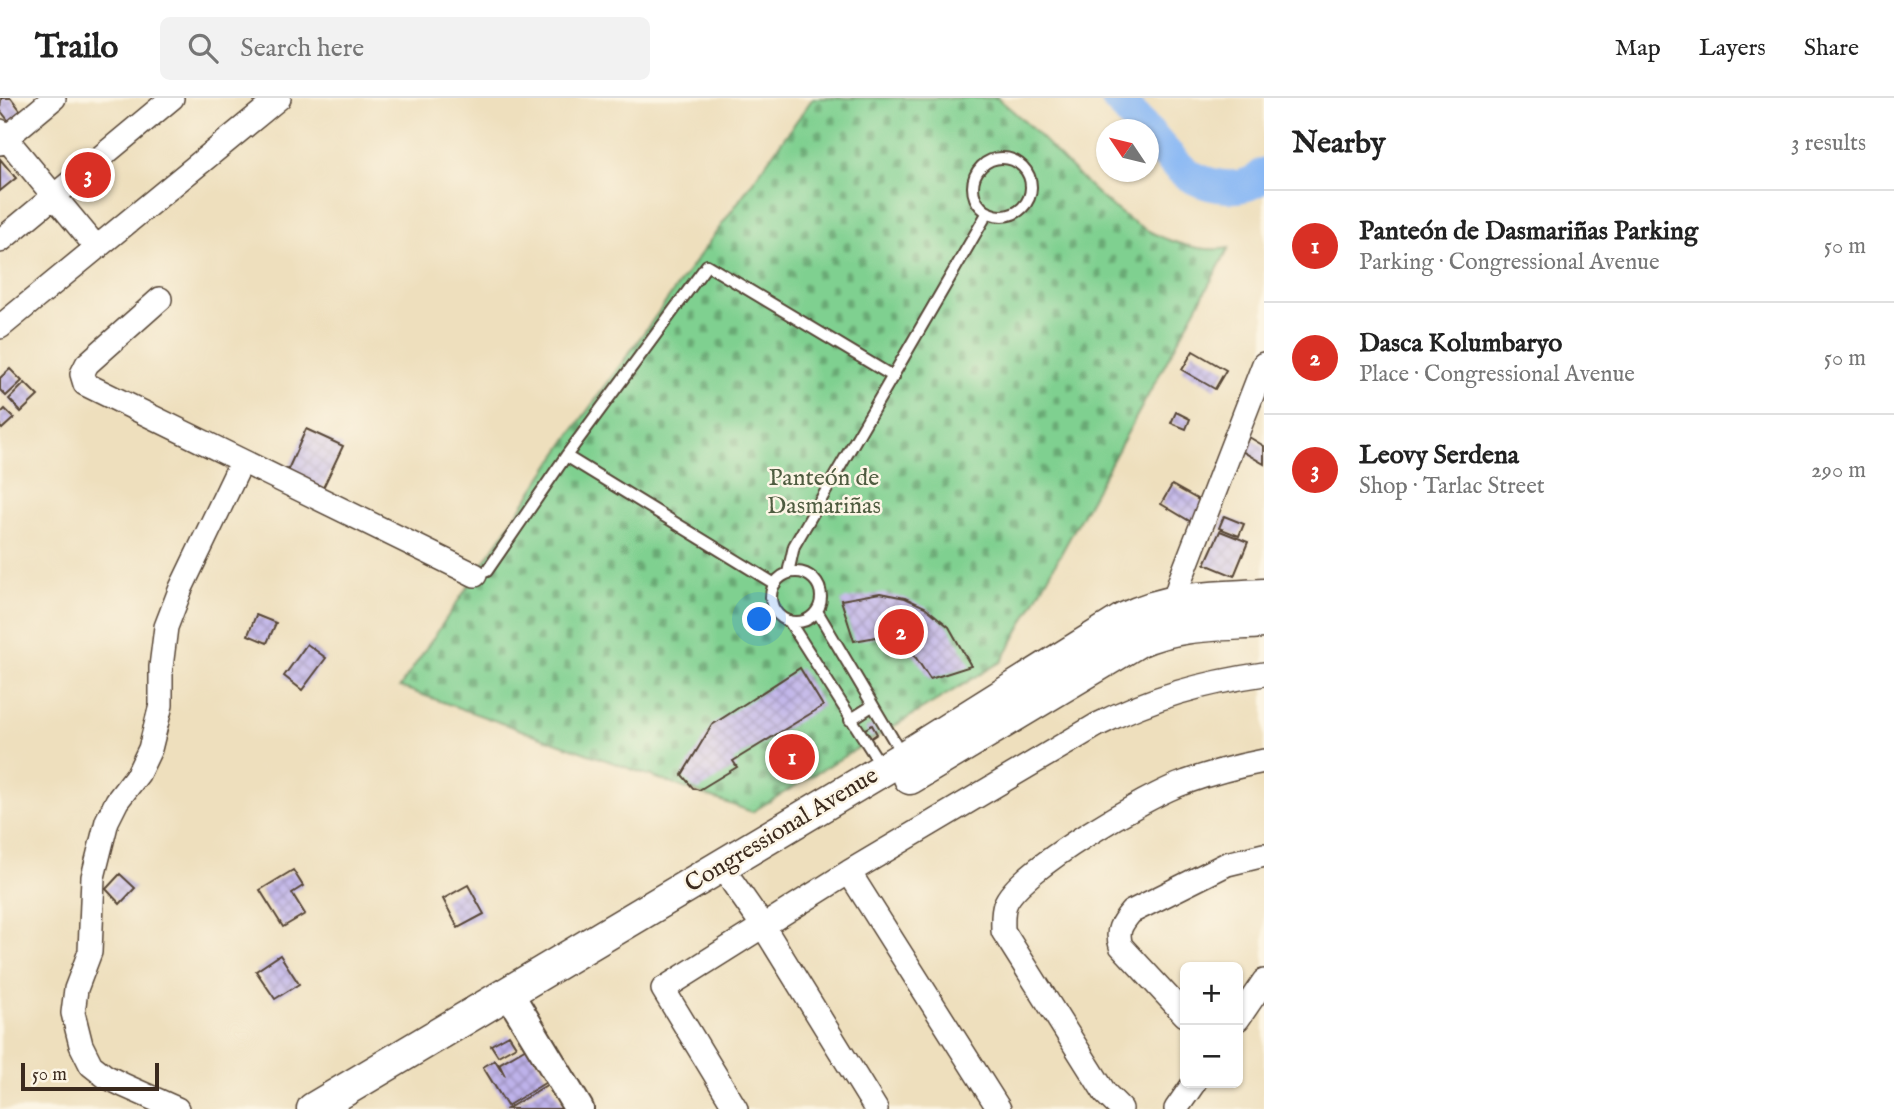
<!DOCTYPE html>
<html lang="en">
<head>
<meta charset="utf-8">
<style>
	:root { --surface:#fff; --page:#f2f2f2; --text:#222; --muted:#767676; --line:#e0e0e0; --accent:#d93025 }
	body { margin:0; font-family:"IM FELL English",serif; background:var(--page); color:var(--text) }
	.controls { position:absolute; right:21px; bottom:21px; display:grid; overflow:hidden; border-radius:10px; box-shadow:0 2px 5px #0004 }
	.controls button { width:63px; height:63px; display:grid; place-items:center; padding:0; border:0; border-bottom:2px solid var(--line); background:var(--surface); color:var(--text); font:35px sans-serif }
	.compass { position:absolute; left:1096px; top:21px; width:63px; height:63px; border-radius:50%; background:var(--surface); box-shadow:0 2px 5px #0004; rotate:305deg }
	.scale { position:absolute; left:21px; bottom:18px; width:138px; box-sizing:border-box; padding-left:7px; border:4px solid #3b2a1e; border-top:0; font-size:19px; line-height:24px; white-space:nowrap; color:#3b2a1e; -webkit-text-stroke:5px #fcf5e5; paint-order:stroke }
	.you { position:absolute; left:760px; top:522px; width:24px; height:24px; margin:-18px; border:5px solid #fff; border-radius:50%; background:#1a73e8; box-shadow:0 0 0 10px #1a73e833 }
	.badge { display:grid; place-items:center; width:46px; height:46px; border-radius:50%; background:var(--accent); color:#fff; font-size:23px; font-weight:700 }
	.pin { position:absolute; translate:-50% -50%; border:4px solid #fff; box-shadow:0 2px 7px #0006 }
	.list { margin:0; padding:0; list-style:none }
	h2 { display:flex; justify-content:space-between; align-items:center; height:91px; margin:0; padding:0 28px; font-size:30px }
	h2 small { font-size:23px; font-weight:400; color:var(--muted) }
	.list li { display:grid; grid-template-columns:46px 1fr auto; gap:21px; align-items:center; box-sizing:border-box; height:112px; padding:0 28px; border-top:2px solid var(--line) }
	.list b { display:block; font-size:26px; white-space:nowrap }
	.list p { margin:0; font-size:23px; white-space:nowrap; color:var(--muted) }
	.list em { font-size:23px; font-style:normal; color:var(--muted) }
	.icon { flex:none; width:38px; height:38px; fill:none; stroke:currentColor; stroke-width:2; stroke-linecap:round; stroke-linejoin:round }
	.map { position:relative; flex:none; width:1264px; height:1011px; overflow:hidden }
	header { display:flex; align-items:center; gap:42px; box-sizing:border-box; height:98px; padding:0 35px; background:var(--surface); border-bottom:2px solid var(--line) }
	header strong { font-size:33px }
	nav { display:flex; gap:38px; margin-inline-start:auto; font-size:24px }
	.search { width:490px; height:63px; background:var(--page); display:flex; align-items:center; gap:18px; box-sizing:border-box; padding:0 24px; border-radius:10px; color:var(--muted); font-size:26px }
	main { display:flex }
	aside { flex:1; background:var(--surface) }
	.map>svg:first-child { display:block }
	.cemetery { fill:url(#cemetery-stones); stroke:#5d7d57; stroke-width:2 }
	.lines { fill:none; stroke-linecap:round; stroke-linejoin:round }
	.river { stroke:#89b8f4; stroke-width:33 }
	.building { fill:url(#building-cross-hatch) }
	.service-casing { stroke:#564536; stroke-width:14 }
	.minor-casing { stroke:#564536; stroke-width:26 }
	.tertiary-casing { stroke:#564536; stroke-width:32 }
	.secondary-casing { stroke:#564536; stroke-width:35 }
	.service { stroke:#fff; stroke-width:10 }
	.minor { stroke:#fff; stroke-width:23 }
	.tertiary { stroke:#fff; stroke-width:28 }
	.secondary { stroke:#fff; stroke-width:32 }
	.labels { text-anchor:middle; stroke-width:5; stroke-linejoin:round; paint-order:stroke }
	.park-label { font-size:24px; fill:#4f5c40; stroke:#fcf5e5 }
	.street-label { font-size:24px; fill:#3b2a1e; stroke:#fcf5e5 }
</style>
</head>
<body>
<header>
<strong>Trailo</strong>
<div class="search"><svg class="icon" aria-label="search" viewBox="0 0 24 24"><circle cx="10" cy="10" r="6"/><path d="M15 15l6 6"/></svg>Search here</div>
<nav><a>Map</a><a>Layers</a><a>Share</a></nav>
</header>
<main>
<div class="map">
<svg width="1264" height="1011" viewBox="0 0 1264 1011">
	<defs>
		<pattern id="cemetery-stones" width="16" height="16" patternUnits="userSpaceOnUse" patternTransform="scale(1.75)"><rect width="16" height="16" fill="#7fd090"/><path d="M2 7V4a2 2 0 0 1 4 0v3zM10 15v-3a2 2 0 0 1 4 0v3z" fill="#69a975"/></pattern>
		<pattern id="building-cross-hatch" width="8" height="8" patternUnits="userSpaceOnUse" patternTransform="scale(1.75)"><rect width="8" height="8" fill="#beb2ea"/><path d="M0 0l8 8M0 8l8-8" fill="none" stroke="#9c91bd"/></pattern>
	</defs>
	<rect width="100%" height="100%" fill="#fcf5e5"/>
	<filter id="ink" filterUnits="userSpaceOnUse"><feTurbulence type="fractalNoise" baseFrequency=".0143" numOctaves="2"/><feDisplacementMap in="SourceGraphic" scale="14" xChannelSelector="R" yChannelSelector="G"/><feConvolveMatrix kernelMatrix="1 2 1 2 8 2 1 2 1" color-interpolation-filters="sRGB"/></filter>
	<filter id="wash" filterUnits="userSpaceOnUse"><feTurbulence type="fractalNoise" baseFrequency=".00686" numOctaves="4" result="noise"/><feDisplacementMap in="SourceGraphic" scale="28" xChannelSelector="R" yChannelSelector="G"/><feGaussianBlur stdDeviation="1.57" result="paint"/><feColorMatrix in="noise" values="0 0 0 0 0 0 0 0 0 0 0 0 0 0 0 0 0 1.4 0 .05"/><feComposite in="paint" operator="in"/></filter>
	<g filter="url(#wash)">
		<rect width="100%" height="100%" fill="#eedfbd"/>
		<!-- cemetery -->
		<path class="cemetery" d="M813,0H997C1060,48 1103,124 1181,146C1198,151 1212,153 1229,150L1002,563L752,714L400,589L575,330Z"/>
		<g class="lines">
			<!-- river -->
			<path class="river" d="M1117,0L1145,32
				M1148,35C1159,47 1178,72 1192,79C1214,90 1246,95 1264,76"/>
		</g>
		<g id="blocks">
			<!-- building -->
			<path class="building" d="M1,0H11L24,17L12,27L0,12Z
				M0,61L16,80L0,93Z
				M1193,253L1226,272L1215,291L1182,272Z
				M10,271L22,283L6,298L0,292V280Z
				M25,285L38,298L21,314L9,301Z
				M5,311L14,320L2,331L0,329V316Z
				M1176,314L1190,321L1186,331L1171,325Z
				M306,331L343,348L322,392L286,376Z
				M1249,339L1264,348V366L1242,353Z
				M1172,387L1204,405L1193,425L1161,406Z
				M1224,418L1244,426L1239,438L1219,430Z
				M1220,433L1248,444L1234,478L1205,466Z
				M880,495L905,500L925,509L949,529L971,568L930,581L916,560L903,548L876,539L854,543L841,502Z
				M256,517L276,525L267,545L248,537Z
				M307,546L326,560L302,592L284,578Z
				M800,570L823,608L733,663L737,669L699,692L693,690L682,677L712,627Z
				M872,627L877,636L871,640L865,631Z
				M293,772L303,788L292,795L305,816L283,829L260,792Z
				M120,776L135,790L120,806L106,791Z
				M468,787L484,816L458,830L443,801Z
				M280,857L299,886L275,901L256,873Z
				M509,937L516,948L498,958L491,947Z
				M528,949L548,983L507,1008L483,969L495,962L505,978L499,966Z
				M550,985L566,1011H507Z"/>
		</g>
	</g>
	<g filter="url(#ink)">
		<use href="#blocks" fill-opacity="0" stroke="#564536" stroke-width="2"/>
		<g class="lines">
			<defs>
				<path id="service" d="M973 89a29 29 0 1 1 58 0a29 29 0 1 1-58 0Z
					M566,358L775,486
					M771 499a25 25 0 1 1 50 0a25 25 0 1 1-50 0Z
					M788,475L794,448L988,114
					M475,477L487,473L566,358L707,167L894,279
					M817,513L903,658
					M789,523L882,669
					M850,622L872,608"/>
				<path id="minor" d="M0,33L97,150
					M0,45L54,0
					M0,143L172,0
					M160,201L87,266L82,276L85,286L475,477
					M0,229L279,0
					M1174,516V503L1180,483L1264,266
					M849,774L999,1011
					M733,785L763,828L876,1011
					M1185,917L1121,848C1116,833 1121,826 1131,814L1227,766L1264,757
					M1238,921L1264,883
					M177,1011L123,987L105,978L91,967L81,947L73,915L76,891L90,854L93,779L107,723L117,703L138,676L150,651L161,607V569L166,529L181,490L242,363
					M736,1011L663,891L849,774L1097,627C1153,599 1202,585 1264,576
					M1121,1011L1105,995L1003,833C1003,825 1002,815 1005,807C1016,773 1150,696 1186,684C1211,675 1238,668 1264,663
					M1176,1011L1194,985"/>
				<path id="tertiary" d="M508,894L579,1011"/>
				<path id="secondary" d="M910,680L1138,543C1178,525 1221,527 1264,524
					M313,1011L904,659L1124,521C1171,498 1213,500 1264,497"/>
			</defs>
			<!-- service casing -->
			<use href="#service" class="service-casing"/>
			<!-- minor casing -->
			<use href="#minor" class="minor-casing"/>
			<!-- tertiary casing -->
			<use href="#tertiary" class="tertiary-casing"/>
			<!-- secondary casing -->
			<use href="#secondary" class="secondary-casing"/>
			<!-- service -->
			<use href="#service" class="service"/>
			<!-- minor -->
			<use href="#minor" class="minor"/>
			<!-- tertiary -->
			<use href="#tertiary" class="tertiary"/>
			<!-- secondary -->
			<use href="#secondary" class="secondary"/>
		</g>
	</g>
	<g class="labels">
		<!-- park labels -->
		<g class="park-label">
			<text x="824" y="387">Panteón de<tspan x="824" dy="28">Dasmariñas</tspan></text>
		</g>
		<!-- street labels -->
		<g class="street-label">
			<text transform="translate(781 731) rotate(-31)" y="8">Congressional Avenue</text>
		</g>
	</g>
</svg>
<div class="controls">
<button>+</button>
<button>−</button>
</div>
<svg class="compass" viewBox="-18 -18 36 36"><path d="M0-13l5 13h-10z" fill="#e53935"/><path d="M0 13l5-13h-10z" fill="#767676"/></svg>
<div class="scale">50 m</div>
<div class="you"></div>
<div class="pin badge" style="left:792px;top:659px">1</div>
<div class="pin badge" style="left:901px;top:534px">2</div>
<div class="pin badge" style="left:88px;top:77px">3</div>
</div>
<aside>
<h2>Nearby<small>3 results</small></h2>
<ul class="list">
<li><span class="badge">1</span><div><b>Panteón de Dasmariñas Parking</b><p>Parking · Congressional Avenue</p></div><em>50 m</em></li>
<li><span class="badge">2</span><div><b>Dasca Kolumbaryo</b><p>Place · Congressional Avenue</p></div><em>50 m</em></li>
<li><span class="badge">3</span><div><b>Leovy Serdena</b><p>Shop · Tarlac Street</p></div><em>290 m</em></li>
</ul>
</aside>
</main>
</body>
</html>
